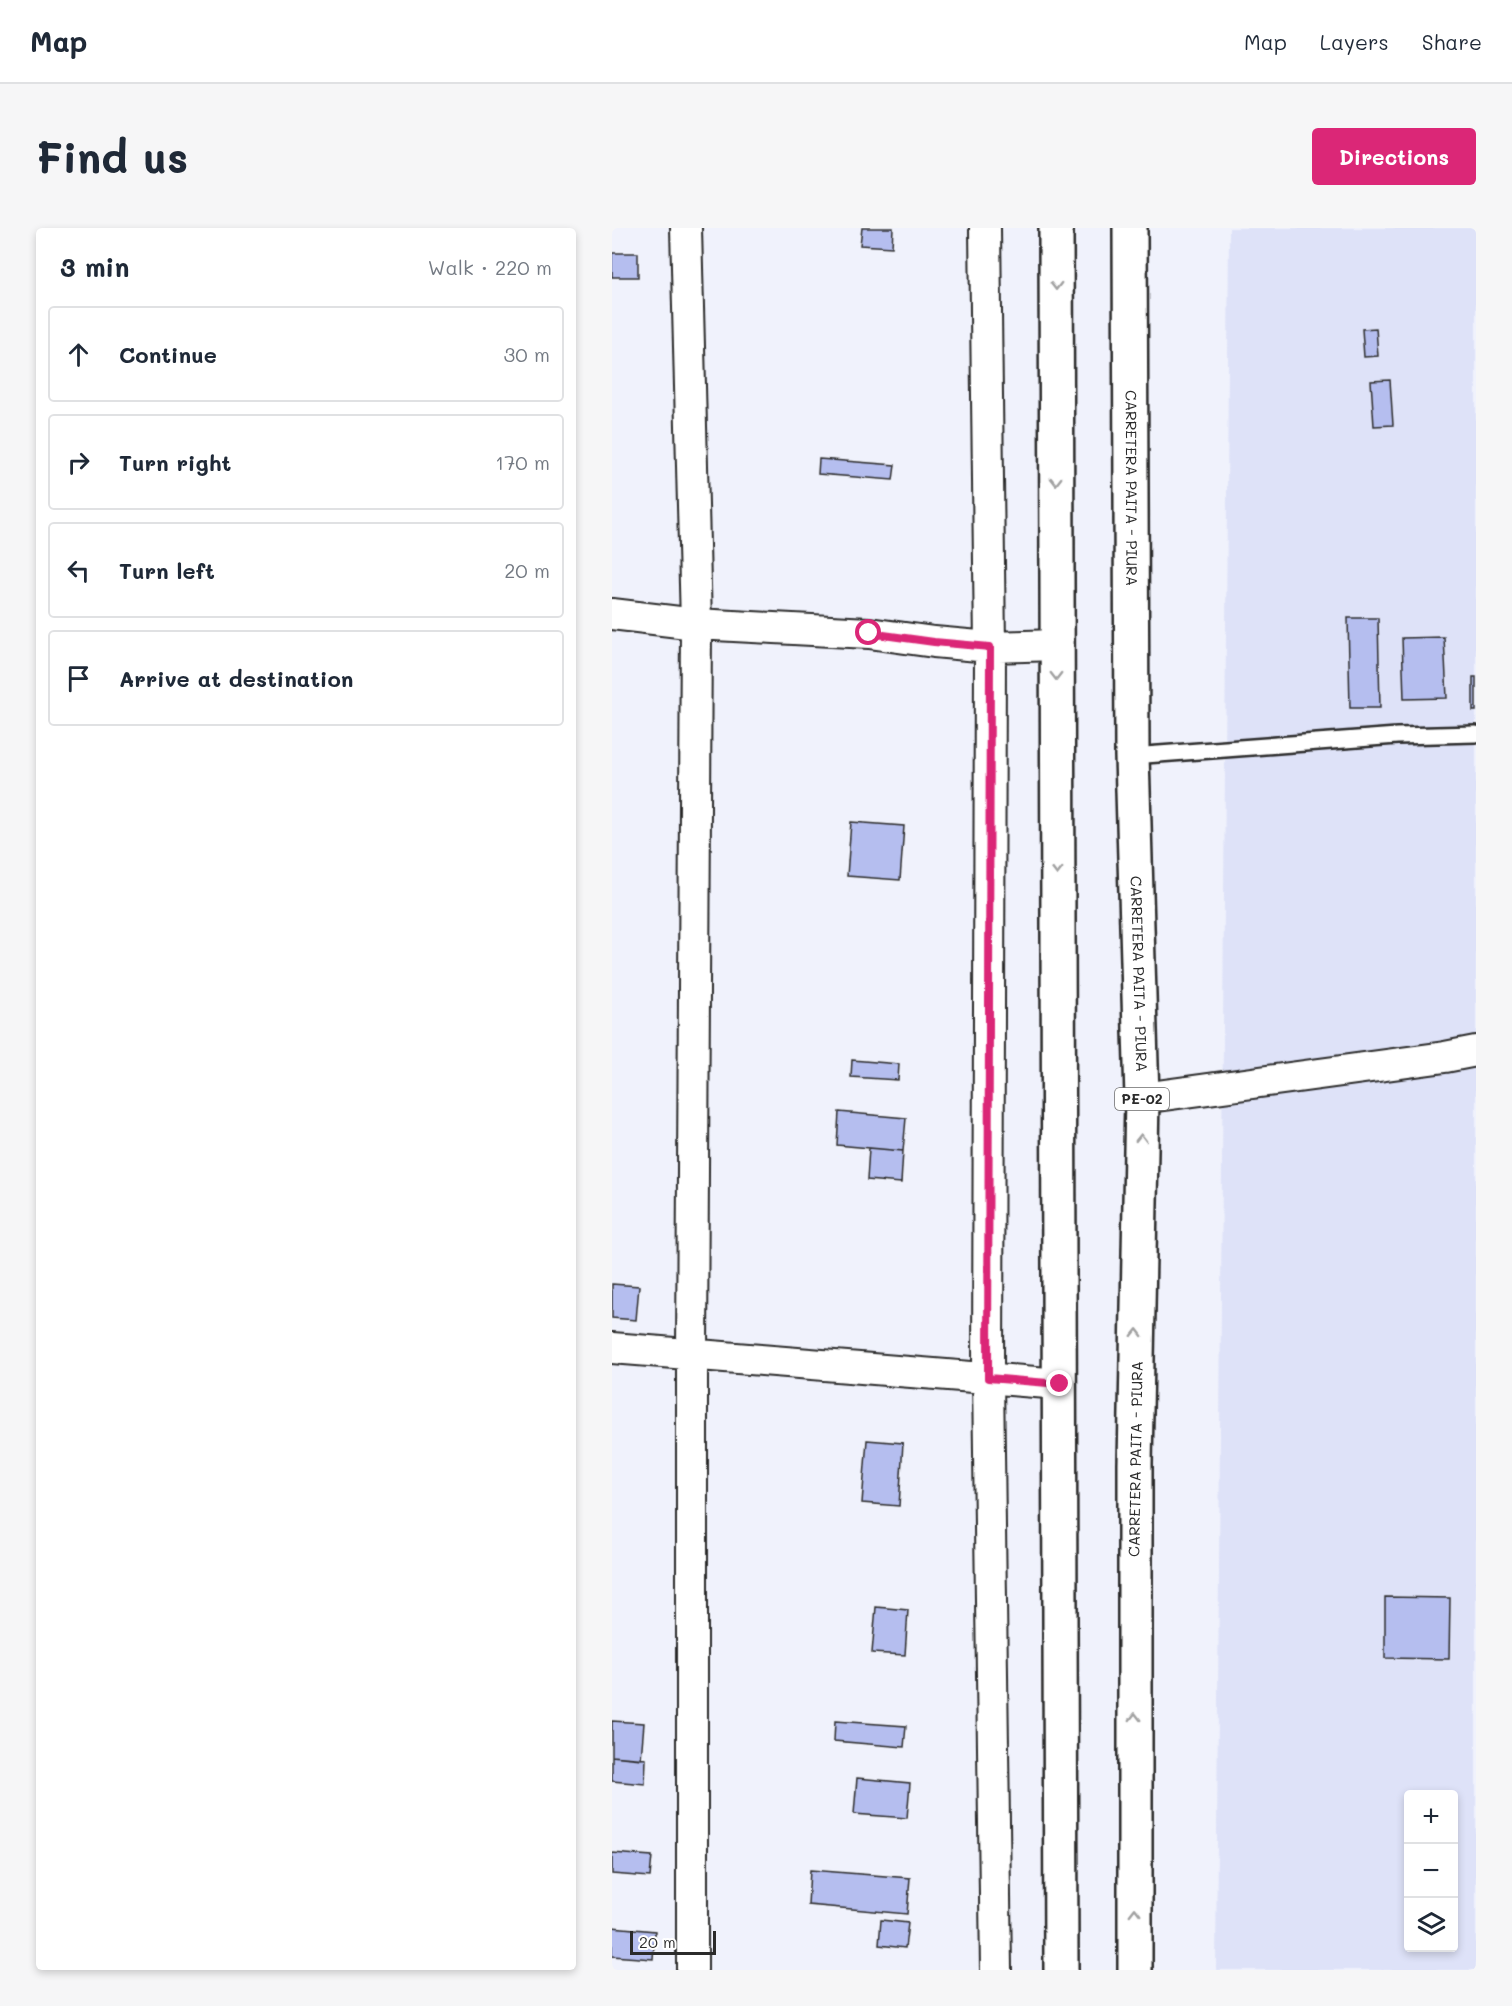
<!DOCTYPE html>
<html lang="en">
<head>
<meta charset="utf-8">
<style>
	:root { --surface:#fff; --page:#f6f6f7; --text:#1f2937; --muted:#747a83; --line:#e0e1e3; --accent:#db2777 }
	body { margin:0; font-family:Mali,sans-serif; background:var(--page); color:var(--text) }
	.controls { position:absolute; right:18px; bottom:18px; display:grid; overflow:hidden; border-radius:6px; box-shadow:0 3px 9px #0003 }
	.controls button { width:54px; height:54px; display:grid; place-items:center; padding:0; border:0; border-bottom:2px solid var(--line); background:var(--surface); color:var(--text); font:30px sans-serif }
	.scale { position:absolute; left:18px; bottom:15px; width:86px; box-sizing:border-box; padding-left:6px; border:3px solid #2b2b2b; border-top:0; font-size:16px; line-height:21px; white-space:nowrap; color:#2b2b2b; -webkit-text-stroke:4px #fff; paint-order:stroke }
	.stop { position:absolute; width:18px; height:18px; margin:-14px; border:4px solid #db2777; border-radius:50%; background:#fff }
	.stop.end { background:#db2777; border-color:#fff; box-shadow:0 2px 6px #0008 }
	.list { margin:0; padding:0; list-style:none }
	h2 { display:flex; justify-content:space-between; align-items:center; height:78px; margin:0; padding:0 24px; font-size:26px }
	h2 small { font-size:20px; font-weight:400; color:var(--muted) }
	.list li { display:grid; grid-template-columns:39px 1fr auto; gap:18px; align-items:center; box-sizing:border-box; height:96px; margin:0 12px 12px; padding:0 12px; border:2px solid var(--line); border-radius:6px }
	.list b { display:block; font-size:22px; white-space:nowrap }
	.list em { font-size:20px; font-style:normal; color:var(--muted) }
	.icon { flex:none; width:33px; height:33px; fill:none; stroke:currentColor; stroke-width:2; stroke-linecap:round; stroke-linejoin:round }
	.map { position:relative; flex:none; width:864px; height:1742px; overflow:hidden; border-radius:6px }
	header { display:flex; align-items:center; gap:36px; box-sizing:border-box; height:84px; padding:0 30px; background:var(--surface); border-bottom:2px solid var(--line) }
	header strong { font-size:28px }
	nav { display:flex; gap:33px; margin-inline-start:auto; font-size:21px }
	.intro { display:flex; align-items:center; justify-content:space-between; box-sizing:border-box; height:144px; padding:0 36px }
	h1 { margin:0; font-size:42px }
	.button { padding:15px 27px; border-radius:6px; background:var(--accent); color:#fff; font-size:21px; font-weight:700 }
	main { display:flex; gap:36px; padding:0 36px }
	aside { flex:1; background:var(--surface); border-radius:6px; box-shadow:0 3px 9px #0003 }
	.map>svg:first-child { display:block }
	.built { fill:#dee2f8; fill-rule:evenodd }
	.building { fill:#b5beef; stroke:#2b2b2b; stroke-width:1.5 }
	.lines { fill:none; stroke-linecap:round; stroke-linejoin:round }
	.service-casing { stroke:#2b2b2b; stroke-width:20 }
	.minor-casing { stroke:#2b2b2b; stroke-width:34 }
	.trunk-casing { stroke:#2b2b2b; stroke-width:38 }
	.service { stroke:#fff; stroke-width:15 }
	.minor { stroke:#fff; stroke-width:30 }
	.trunk { stroke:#fff; stroke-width:33 }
	.oneway { stroke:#a0a0a0 }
	.route { stroke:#db2777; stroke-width:8 }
	.labels { text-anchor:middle; stroke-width:6; stroke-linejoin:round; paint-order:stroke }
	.shield { fill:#fff; stroke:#6b6b6b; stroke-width:1.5 }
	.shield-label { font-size:14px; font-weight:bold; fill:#2b2b2b }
	.street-label { font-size:15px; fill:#2b2b2b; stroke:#fff }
</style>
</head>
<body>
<header>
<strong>Map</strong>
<nav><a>Map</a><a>Layers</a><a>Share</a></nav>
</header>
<div class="intro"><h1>Find us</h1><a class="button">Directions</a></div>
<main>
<aside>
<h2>3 min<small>Walk · 220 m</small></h2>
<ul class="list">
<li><svg class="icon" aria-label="ahead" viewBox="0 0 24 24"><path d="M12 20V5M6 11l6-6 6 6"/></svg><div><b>Continue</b></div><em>30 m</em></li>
<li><svg class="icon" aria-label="right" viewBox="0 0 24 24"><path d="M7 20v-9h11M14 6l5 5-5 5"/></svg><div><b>Turn right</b></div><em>170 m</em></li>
<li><svg class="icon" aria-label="left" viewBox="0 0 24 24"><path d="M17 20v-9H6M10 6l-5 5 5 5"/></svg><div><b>Turn left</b></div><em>20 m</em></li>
<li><svg class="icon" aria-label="arrive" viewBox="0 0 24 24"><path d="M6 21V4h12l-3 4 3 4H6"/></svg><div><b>Arrive at destination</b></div></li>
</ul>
</aside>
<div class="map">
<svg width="864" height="1742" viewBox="0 0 864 1742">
	<rect width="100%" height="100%" fill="#f0f2fc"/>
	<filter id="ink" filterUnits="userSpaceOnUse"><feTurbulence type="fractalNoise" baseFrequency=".0167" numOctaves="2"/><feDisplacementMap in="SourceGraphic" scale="12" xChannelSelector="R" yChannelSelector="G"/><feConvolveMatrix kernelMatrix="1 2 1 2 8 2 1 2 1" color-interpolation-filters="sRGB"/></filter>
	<g filter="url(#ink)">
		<!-- built -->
		<path class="built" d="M617,0H864V1742H604ZM796,1566H842V1720H796Z"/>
		<!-- building -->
		<path class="building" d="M250,0H281L280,19L248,17Z
			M0,25H26V49H0Z
			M764,100L766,128L752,129L750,101Z
			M778,152L781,197L762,198L759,153Z
			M207,231L283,237L281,252L206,246Z
			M736,390H766L768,480H738Z
			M832,409L835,470L792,471L790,410Z
			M861,449H864V483H861Z
			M239,594L292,598L288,652L235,648Z
			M240,832L287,836L286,852L239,849Z
			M227,884L294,890L291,923L225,917Z
			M257,920L291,923L289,955L255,952Z
			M0,1056L27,1058L24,1092L0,1090Z
			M255,1212L291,1215L287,1278L250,1275Z
			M773,1369L838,1370L837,1431L773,1430Z
			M264,1379L296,1382L293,1427L260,1425Z
			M0,1493L32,1495L29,1531L0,1528Z
			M223,1493L294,1498L292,1519L222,1513Z
			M0,1528L34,1531L33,1556L0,1553Z
			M245,1550L298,1555L295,1590L242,1586Z
			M0,1625L40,1628L38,1649L0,1646Z
			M198,1642L298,1650L295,1686L196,1677Z
			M269,1692L296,1695L293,1720L267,1717Z
			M0,1699L43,1703L41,1731L0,1728Z"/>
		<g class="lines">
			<defs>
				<path id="service" d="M520,528L785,508L864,506"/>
				<path id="minor" d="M74,0L84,396L80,1126V1742
					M373,0L378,419L376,1150L384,1742
					M0,386L84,396L257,405L322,414L378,419L444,417
					M530,870L833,829L864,823
					M0,1120L448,1156"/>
				<g id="trunk">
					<path d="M444,0L449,1742"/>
					<path id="s1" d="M518,0L520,528L530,870L523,1236V1742"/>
				</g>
			</defs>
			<!-- service casing -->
			<use href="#service" class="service-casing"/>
			<!-- minor casing -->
			<use href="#minor" class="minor-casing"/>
			<!-- trunk casing -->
			<use href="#trunk" class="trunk-casing"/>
			<!-- service -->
			<use href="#service" class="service"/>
			<!-- minor -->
			<use href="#minor" class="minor"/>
			<!-- trunk -->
			<use href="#trunk" class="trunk"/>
		</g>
		<!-- one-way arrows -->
		<defs><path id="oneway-chevron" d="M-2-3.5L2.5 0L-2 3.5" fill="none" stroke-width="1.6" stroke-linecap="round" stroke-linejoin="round" transform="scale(1.5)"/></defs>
		<g class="oneway">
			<use href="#oneway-chevron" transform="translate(444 58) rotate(90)"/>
			<use href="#oneway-chevron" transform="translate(444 253) rotate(90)"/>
			<use href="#oneway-chevron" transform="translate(444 448) rotate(90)"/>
			<use href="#oneway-chevron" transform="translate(445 643) rotate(90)"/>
			<use href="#oneway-chevron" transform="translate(529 910) rotate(-89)"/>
			<use href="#oneway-chevron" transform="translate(525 1105) rotate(-89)"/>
			<use href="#oneway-chevron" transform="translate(523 1489) rotate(-90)"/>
			<use href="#oneway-chevron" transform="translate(523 1684) rotate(-90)"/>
		</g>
	</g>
	<g class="lines" filter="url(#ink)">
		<!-- route -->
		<path class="route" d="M257,405L322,414L378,419L376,1150L448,1156"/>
	</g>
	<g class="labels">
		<!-- shield labels -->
		<rect class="shield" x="503" y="860" width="54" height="22" rx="4.5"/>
		<g class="shield-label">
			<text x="530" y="876">PE-02</text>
		</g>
		<!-- street labels -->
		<g class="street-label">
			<text dy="5" stroke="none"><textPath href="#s1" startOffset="260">CARRETERA PAITA - PIURA</textPath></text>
			<text dy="5" stroke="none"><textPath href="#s1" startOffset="746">CARRETERA PAITA - PIURA</textPath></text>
			<text transform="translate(524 1231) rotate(-89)" y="5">CARRETERA PAITA - PIURA</text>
		</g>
	</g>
</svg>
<div class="controls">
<button>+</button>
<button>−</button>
<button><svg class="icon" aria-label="layers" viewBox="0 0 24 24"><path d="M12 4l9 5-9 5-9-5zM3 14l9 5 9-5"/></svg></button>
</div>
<div class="scale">20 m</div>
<div class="stop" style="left:257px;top:405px"></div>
<div class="stop end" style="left:448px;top:1156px"></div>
</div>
</main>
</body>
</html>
